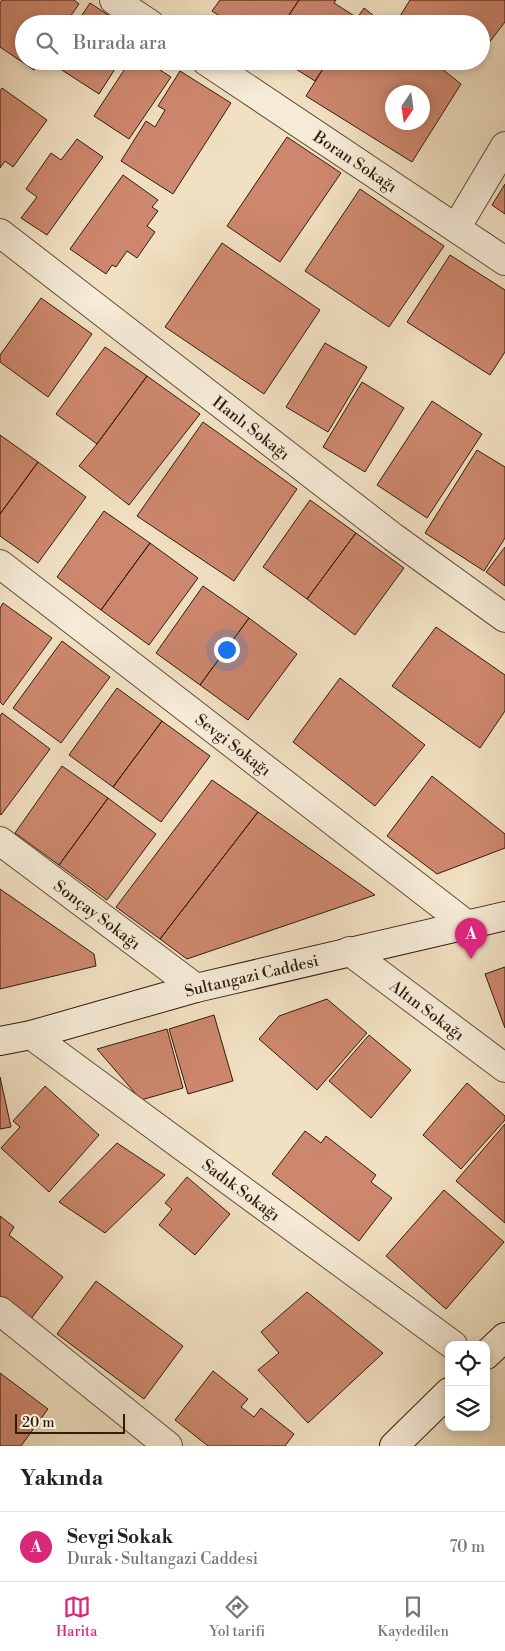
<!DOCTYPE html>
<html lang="tr">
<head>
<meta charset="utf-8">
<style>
	:root { --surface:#fff; --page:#f6f6f6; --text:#222; --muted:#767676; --line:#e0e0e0; --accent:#db2777 }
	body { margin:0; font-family:"Libre Bodoni",serif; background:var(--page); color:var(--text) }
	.controls { position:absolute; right:15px; bottom:15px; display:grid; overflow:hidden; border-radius:10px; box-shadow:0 2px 8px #0003 }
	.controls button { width:45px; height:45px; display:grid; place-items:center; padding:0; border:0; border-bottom:1px solid var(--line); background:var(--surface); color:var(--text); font:25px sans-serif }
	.compass { position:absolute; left:385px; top:85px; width:45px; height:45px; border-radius:50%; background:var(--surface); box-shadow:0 2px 8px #0003; rotate:193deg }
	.scale { position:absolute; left:15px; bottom:12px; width:110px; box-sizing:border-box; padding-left:5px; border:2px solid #321d0b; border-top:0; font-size:14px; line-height:18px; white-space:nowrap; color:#321d0b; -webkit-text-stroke:4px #f6ebd7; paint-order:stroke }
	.you { position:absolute; left:226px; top:649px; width:18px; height:18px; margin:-12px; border:4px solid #fff; border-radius:50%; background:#1a73e8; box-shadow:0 0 0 8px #1a73e833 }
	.badge { display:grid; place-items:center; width:32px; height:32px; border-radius:50%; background:var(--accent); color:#fff; font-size:16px; font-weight:700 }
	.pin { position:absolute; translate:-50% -41px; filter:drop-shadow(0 1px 2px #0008) }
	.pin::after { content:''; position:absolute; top:26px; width:18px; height:15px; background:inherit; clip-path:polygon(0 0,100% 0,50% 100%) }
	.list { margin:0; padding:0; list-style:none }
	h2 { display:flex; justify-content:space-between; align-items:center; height:65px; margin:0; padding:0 20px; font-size:21px }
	h2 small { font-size:16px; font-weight:400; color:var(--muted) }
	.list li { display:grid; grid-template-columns:32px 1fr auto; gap:15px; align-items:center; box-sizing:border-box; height:70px; padding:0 20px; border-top:1px solid var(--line) }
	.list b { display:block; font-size:19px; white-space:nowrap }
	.list p { margin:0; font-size:16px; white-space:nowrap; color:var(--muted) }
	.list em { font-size:16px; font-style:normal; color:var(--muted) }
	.icon { flex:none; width:28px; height:28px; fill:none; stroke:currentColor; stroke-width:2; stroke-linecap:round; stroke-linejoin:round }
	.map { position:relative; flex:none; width:505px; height:1446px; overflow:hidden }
	.search { position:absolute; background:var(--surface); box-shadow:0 2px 8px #0003; left:15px; right:15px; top:15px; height:55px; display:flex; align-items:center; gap:12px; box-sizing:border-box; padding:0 18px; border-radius:28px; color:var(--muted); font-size:19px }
	.sheet { height:135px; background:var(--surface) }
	nav { display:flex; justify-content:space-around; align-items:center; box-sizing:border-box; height:70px; border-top:1px solid var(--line); background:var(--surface); font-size:14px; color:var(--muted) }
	nav a { display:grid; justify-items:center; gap:2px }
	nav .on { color:var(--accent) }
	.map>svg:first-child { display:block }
	.building { fill:#cd876e; stroke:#321d0b; fill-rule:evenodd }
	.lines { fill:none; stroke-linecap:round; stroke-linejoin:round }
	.street-casing { stroke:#624e39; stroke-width:30 }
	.secondary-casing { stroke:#321d0b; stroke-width:30 }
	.street { stroke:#f6ebd7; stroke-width:28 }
	.secondary { stroke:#f6ebd7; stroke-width:28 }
	.labels { text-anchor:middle; stroke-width:4; stroke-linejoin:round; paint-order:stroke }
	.street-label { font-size:16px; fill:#321d0b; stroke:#f6ebd7 }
</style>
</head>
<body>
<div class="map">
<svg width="505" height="1446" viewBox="0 0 505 1446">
	<rect width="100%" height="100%" fill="#f1e0c2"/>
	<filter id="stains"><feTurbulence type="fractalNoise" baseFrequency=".004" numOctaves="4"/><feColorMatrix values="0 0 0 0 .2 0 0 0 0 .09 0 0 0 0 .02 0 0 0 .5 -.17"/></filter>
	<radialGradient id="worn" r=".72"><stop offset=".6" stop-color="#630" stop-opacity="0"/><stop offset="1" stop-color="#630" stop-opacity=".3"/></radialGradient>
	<!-- building -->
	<path class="building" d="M2,0H74L79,4L65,24H24V61H40L34,70L0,47V3Z
		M220,0H299L283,24H232L212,11Z
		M299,0H336L334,3L356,17L351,24H283Z
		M410,0H505V22L481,53V24H395Z
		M90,3L122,24H76Z
		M364,8L384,24H353Z
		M51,61H120L99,94L51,63Z
		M130,61H146L171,77L129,139L94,116Z
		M283,61H328L315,81Z
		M328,61H432L461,84L412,162L306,96ZM392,92H422V122H392Z
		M458,61H475L470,68Z
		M180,71L231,103L173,194L121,161L146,121L155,127L165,110L158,106Z
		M2,88L47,120L13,167L5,161L0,168V91Z
		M287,137L341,173L280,262L227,226Z
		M77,139L103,157L47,235L21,218L37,197L26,189L51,153L61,160Z
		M123,175L158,200L152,207L158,211L147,226L155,232L137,258L127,251L116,267L112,265L106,274L70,249Z
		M505,184V214L492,205Z
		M360,189L444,246L389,327L305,271Z
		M222,243L320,310L264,394L165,327Z
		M450,255L505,290V352L490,375L407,322Z
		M41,298L92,334L48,397L0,362V355Z
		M325,343L367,367L328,432L286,407Z
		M105,347L147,376L97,444L56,414Z
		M147,376L200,414L129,505L79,466L97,444Z
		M362,382L404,408L365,472L323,447Z
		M432,401L482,434L427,518L377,485Z
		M203,422L297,489L234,581L137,516Z
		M0,435L38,462L0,514Z
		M477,450L505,467V538L484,571L425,533Z
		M38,462L86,497L38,563L0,536V514Z
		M310,500L356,533L307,599L263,567Z
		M104,511L150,543L101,610L57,577Z
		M356,533L404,568L355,635L307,599Z
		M150,543L198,578L149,645L101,610Z
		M505,547V586L486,572Z
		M203,586L249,618L200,685L156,653Z
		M3,603L52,638L3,705L0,702V608Z
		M249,618L297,654L248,720L200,685Z
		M436,627L505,675V711L480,748L392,686Z
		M62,641L110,677L61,743L13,708Z
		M340,678L425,745L375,806L293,742Z
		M117,688L162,721L113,787L69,755Z
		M2,713L50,749L1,815L0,814V716Z
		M162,721L210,756L161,822L113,787Z
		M62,766L108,798L59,865L15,833Z
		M432,776L505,834V848L437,874L387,836Z
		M212,780L258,812L160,939L116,907Z
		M108,798L156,834L107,900L59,865Z
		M258,812L375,895L187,959L160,939Z
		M0,889L94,954L96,966L0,989Z
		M505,967V1028L485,974Z
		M327,999L367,1033L317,1090L259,1039L279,1016Z
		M214,1015L233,1081L188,1094L169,1029Z
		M167,1029L183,1088L141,1100L97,1049Z
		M369,1035L411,1070L371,1118L329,1081Z
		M0,1077L11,1127L0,1129Z
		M467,1083L505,1116V1120L461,1169L423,1135Z
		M45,1086L99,1135L49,1192L1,1148L20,1127L13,1121Z
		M505,1124V1223L456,1181Z
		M305,1131L321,1143L326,1136L376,1175L371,1182L392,1198L359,1241L272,1174Z
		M117,1143L165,1175L105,1233L59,1202Z
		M187,1177L230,1214L195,1255L159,1225L172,1209L165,1203Z
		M444,1190L504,1242L446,1309L386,1256Z
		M0,1216L14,1227L9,1235L63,1277L30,1320L0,1298Z
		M96,1281L183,1346L144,1399L57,1334Z
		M307,1292L383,1353L308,1423L258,1370L279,1353L261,1332Z
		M213,1371L248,1399L241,1407L254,1417L261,1408L294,1434L285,1446H208L175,1420Z
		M0,1373L48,1409L21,1446H0Z"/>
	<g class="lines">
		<defs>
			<g id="street">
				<path d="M114,0L150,24"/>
				<path id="s1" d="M206,61L505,261"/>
				<path d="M456,228L505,146"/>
				<path id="s2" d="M0,233L393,537L505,618"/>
				<path id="s3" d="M0,564L466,924"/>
				<path id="s4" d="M0,841L196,988"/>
				<path id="s5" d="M349,951L505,1068"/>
				<path id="s6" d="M31,1035L453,1345"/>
				<path d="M0,1311L168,1446"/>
			</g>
			<g id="secondary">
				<path id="s7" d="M0,1041L31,1035L196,988L505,916"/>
				<path d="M486,1355L505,1337"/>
				<path d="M394,1446L449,1392"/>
			</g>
		</defs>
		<!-- street casing -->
		<use href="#street" class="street-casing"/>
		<!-- secondary casing -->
		<use href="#secondary" class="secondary-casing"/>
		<!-- street -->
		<use href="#street" class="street"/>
		<!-- secondary -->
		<use href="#secondary" class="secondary"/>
	</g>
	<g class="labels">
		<!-- street labels -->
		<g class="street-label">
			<text dy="6" stroke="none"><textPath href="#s1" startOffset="180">Boran Sokağı</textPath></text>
			<text dy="6" stroke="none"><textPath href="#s2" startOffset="318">Hanlı Sokağı</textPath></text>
			<text dy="6" stroke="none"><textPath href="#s3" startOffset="295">Sevgi Sokağı</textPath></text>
			<text dy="6" stroke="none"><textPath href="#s4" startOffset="122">Sonçay Sokağı</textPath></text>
			<text dy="6" stroke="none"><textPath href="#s7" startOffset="260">Sultangazi Caddesi</textPath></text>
			<text dy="6" stroke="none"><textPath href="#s5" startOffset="98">Altın Sokağı</textPath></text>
			<text dy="6" stroke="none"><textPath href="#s6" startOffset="261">Sadık Sokağı</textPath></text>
		</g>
	</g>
	<rect width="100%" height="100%" filter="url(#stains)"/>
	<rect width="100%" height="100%" fill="url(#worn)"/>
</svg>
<div class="controls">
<button><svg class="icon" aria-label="locate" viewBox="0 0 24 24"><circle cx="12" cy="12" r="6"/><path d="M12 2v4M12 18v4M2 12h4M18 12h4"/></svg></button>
<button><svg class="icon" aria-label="layers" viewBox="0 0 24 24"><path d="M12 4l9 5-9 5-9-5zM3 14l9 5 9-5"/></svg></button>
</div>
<svg class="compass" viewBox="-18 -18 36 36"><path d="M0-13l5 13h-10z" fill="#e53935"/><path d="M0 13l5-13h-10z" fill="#767676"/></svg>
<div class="scale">20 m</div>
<div class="you"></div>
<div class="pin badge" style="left:471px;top:959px">A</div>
<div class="search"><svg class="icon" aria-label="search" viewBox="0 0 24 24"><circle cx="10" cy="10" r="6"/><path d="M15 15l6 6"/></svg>Burada ara</div>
</div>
<section class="sheet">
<h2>Yakında<small></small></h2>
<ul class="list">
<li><span class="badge">A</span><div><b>Sevgi Sokak</b><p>Durak · Sultangazi Caddesi</p></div><em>70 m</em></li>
</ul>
</section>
<nav>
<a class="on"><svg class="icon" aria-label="map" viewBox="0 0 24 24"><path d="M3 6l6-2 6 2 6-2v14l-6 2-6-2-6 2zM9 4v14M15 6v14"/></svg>Harita</a>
<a><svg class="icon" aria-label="directions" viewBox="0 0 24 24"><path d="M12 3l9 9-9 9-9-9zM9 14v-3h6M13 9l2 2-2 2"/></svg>Yol tarifi</a>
<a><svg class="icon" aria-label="saved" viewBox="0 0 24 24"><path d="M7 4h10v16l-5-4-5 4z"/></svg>Kaydedilen</a>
</nav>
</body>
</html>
